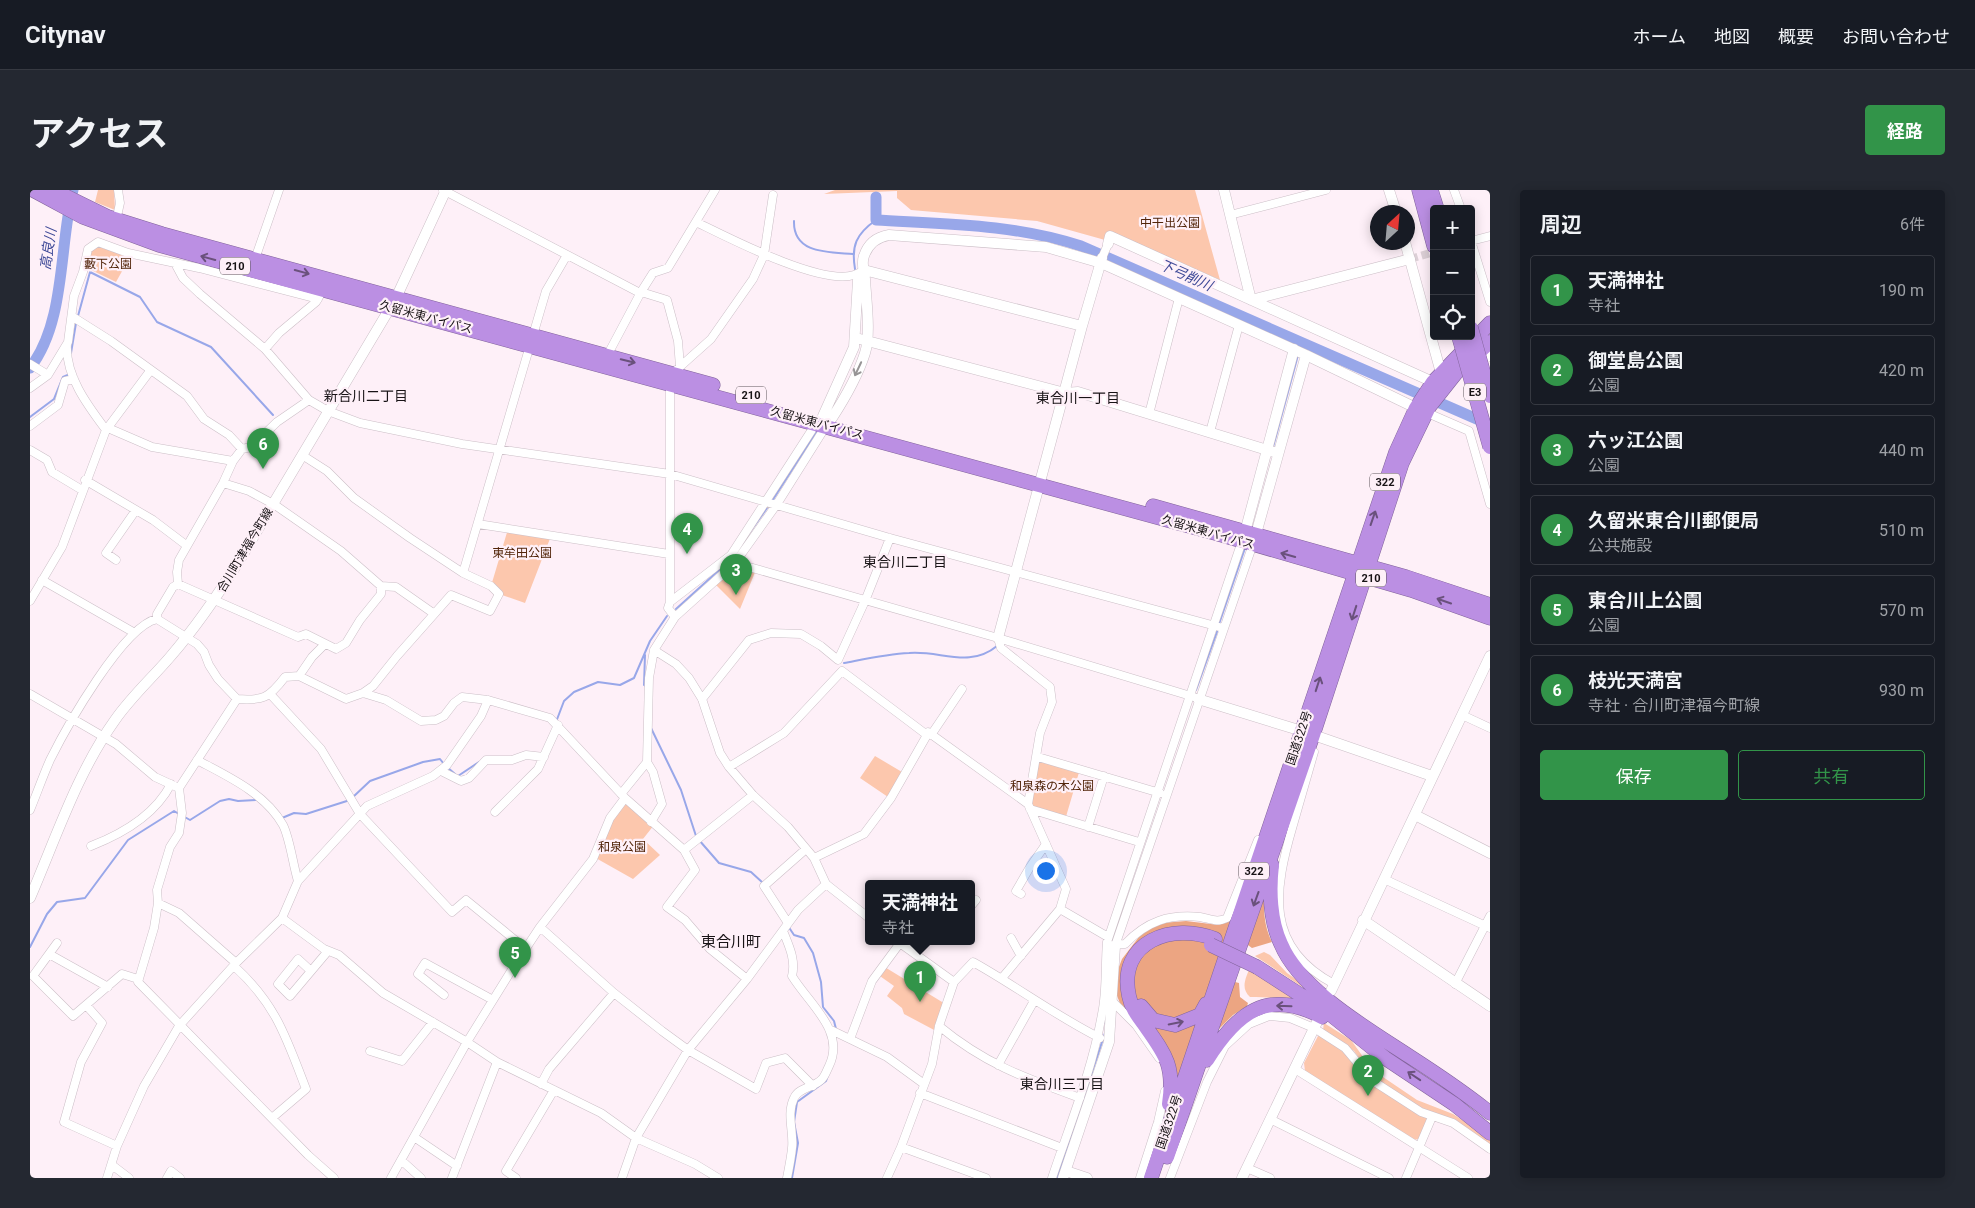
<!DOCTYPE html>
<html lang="ja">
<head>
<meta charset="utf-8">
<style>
	:root { --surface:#171b24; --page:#242831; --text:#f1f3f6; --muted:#9ea1a6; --line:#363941; --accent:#329449 }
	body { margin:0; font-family:Roboto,"Noto Sans JP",sans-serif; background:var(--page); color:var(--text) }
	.controls { position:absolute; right:15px; top:15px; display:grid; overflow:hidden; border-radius:5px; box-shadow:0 2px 12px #0003 }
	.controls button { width:45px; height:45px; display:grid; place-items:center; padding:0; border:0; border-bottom:1px solid var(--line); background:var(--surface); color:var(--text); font:25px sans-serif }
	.compass { position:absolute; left:1340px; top:15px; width:45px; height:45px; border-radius:50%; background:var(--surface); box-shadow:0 2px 12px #0003; rotate:26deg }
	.you { position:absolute; left:1015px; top:680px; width:18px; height:18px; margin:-12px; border:4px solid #fff; border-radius:50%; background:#1a73e8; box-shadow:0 0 0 8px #1a73e833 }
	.badge { display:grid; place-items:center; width:32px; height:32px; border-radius:50%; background:var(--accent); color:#fff; font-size:16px; font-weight:700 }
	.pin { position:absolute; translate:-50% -41px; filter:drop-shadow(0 1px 2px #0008) }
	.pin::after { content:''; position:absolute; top:26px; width:18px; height:15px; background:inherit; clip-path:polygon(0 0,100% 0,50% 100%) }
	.popup { position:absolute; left:835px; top:690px; width:110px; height:65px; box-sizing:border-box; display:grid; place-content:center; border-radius:5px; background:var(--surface); filter:drop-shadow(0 1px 4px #0005); font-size:16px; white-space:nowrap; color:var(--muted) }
	.popup b { font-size:19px; color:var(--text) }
	.popup::after { content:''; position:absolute; left:50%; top:100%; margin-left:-10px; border:10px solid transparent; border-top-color:var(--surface) }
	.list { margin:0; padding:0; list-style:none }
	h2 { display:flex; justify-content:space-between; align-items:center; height:65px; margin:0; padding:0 20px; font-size:21px }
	h2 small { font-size:16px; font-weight:400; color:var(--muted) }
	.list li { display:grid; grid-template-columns:32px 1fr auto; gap:15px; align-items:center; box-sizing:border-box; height:70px; margin:0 10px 10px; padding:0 10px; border:1px solid var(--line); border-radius:5px }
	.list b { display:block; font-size:19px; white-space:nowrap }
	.list p { margin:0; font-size:16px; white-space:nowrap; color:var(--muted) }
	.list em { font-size:16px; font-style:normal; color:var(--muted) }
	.actions { display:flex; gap:10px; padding:15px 20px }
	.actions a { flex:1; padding:11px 0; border:1px solid var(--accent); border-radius:5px; text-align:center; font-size:18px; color:var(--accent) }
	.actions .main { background:var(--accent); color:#fff }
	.icon { flex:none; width:28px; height:28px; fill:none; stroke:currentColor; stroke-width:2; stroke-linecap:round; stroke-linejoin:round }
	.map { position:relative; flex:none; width:1460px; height:988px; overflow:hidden; border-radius:5px }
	header { display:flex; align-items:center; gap:30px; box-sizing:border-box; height:70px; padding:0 25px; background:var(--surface); border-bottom:1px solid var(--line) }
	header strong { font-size:24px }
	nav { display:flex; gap:28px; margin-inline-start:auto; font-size:18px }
	.intro { display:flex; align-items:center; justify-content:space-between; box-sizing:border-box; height:120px; padding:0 30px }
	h1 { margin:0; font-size:35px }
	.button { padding:12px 22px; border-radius:5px; background:var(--accent); color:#fff; font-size:18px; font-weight:700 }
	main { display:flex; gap:30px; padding:0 30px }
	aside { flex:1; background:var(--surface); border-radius:5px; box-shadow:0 2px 12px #0003 }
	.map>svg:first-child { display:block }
	.green { fill:#fcc7ad }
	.forest { fill:#eca582 }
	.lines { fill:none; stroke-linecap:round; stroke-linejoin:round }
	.stream { stroke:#98a7e9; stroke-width:2 }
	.river { stroke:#98a7e9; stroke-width:11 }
	.street-tunnel { stroke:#dccfd6; stroke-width:8; stroke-dasharray:8 4; stroke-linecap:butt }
	.street-casing { stroke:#ccbfc7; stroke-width:9 }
	.secondary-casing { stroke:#ccbfc7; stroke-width:11 }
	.highway-casing { stroke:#82649b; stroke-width:15 }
	.street { stroke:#fff; stroke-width:8 }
	.secondary { stroke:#fff; stroke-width:10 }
	.highway { stroke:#bb8fe3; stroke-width:14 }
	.highway-bridge-casing { stroke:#82649b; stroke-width:15; stroke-linecap:butt }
	.highway-bridge { stroke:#bb8fe3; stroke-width:14 }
	.oneway { stroke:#6a517c }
	.oneway2 { stroke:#979596 }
	.labels { text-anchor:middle; stroke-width:4.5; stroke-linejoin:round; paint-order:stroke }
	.shield { fill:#fef0f8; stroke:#5d555a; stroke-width:1 }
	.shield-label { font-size:11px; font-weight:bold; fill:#181316 }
	.park-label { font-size:12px; fill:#512409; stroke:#fef0f8 }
	.street-label { font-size:12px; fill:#181316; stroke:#fef0f8 }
	.water-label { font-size:14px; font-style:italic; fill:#3e4997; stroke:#fef0f8 }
	.neighbourhood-label { font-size:14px; fill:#181316; stroke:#fef0f8 }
	.quarter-label { font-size:15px; fill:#181316; stroke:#fef0f8 }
</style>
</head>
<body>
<header>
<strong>Citynav</strong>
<nav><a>ホーム</a><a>地図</a><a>概要</a><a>お問い合わせ</a></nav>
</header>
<div class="intro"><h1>アクセス</h1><a class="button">経路</a></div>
<main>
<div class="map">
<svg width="1460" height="988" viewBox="0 0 1460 988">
	<rect width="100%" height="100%" fill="#fef0f8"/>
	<!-- green -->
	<path class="green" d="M68,0H84L85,20L65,12Z
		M805,0H1165L1190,90L1080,41L1075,50L1007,31L881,20L867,8V1L794,4Z
		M66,56L100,67L86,92L57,78L60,63Z
		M478,339L521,346L495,413L469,404L461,396Z
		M705,373L726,380L710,419L683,392Z
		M845,566L872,582L858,607L830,588Z
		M1008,567L1050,579L1035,630L1000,619Z
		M595,608L624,635L613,649L630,665L603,689L564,667L580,628Z
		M1234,762L1240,765L1257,783L1306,817V819L1225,766Z
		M853,776L917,815L906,841L874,824L872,818L857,806L864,796L847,784Z
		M1220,777L1300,827C1266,811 1258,807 1220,807C1210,798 1216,788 1220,777Z
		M1294,833L1321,850L1341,878L1350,885L1387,910L1423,924L1460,948V955L1395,921L1341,886L1324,861L1293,840Z
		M1288,846H1292L1314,861L1334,889L1396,926L1398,931L1389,949L1383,950L1275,881L1274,873Z"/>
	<!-- forest -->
	<path class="forest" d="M1235,695C1233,715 1233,734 1242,752L1222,758L1215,753Z
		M1204,723L1133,936L1138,905L1129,861L1091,816L1086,803L1087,782L1092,769L1112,743L1132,733L1156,731L1189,735L1198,731Z
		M1205,792L1209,793L1210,807L1218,813L1217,816L1203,825L1186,842Z"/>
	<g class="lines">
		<!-- stream -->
		<path class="stream" d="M764,31C763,64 798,62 823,64
			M825,79C821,56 826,44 846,30
			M48,126L60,82L110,107L127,132L181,157L243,225
			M1270,158L1271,153
			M41,163L46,133
			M0,227L24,209L33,187L40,184
			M1243,257L1268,165
			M742,311L787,241
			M717,346L737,318
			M646,419L698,372
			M1189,434L1215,358
			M615,465L614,495L617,497
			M814,473C835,469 857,464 879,463C910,460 939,479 967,456
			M1166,500L1188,439
			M526,532L534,511L544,502L568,492L590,495L604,488L620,451L637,426
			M621,538L651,600L666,646
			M417,577L425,584
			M428,586L449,572
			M323,607L340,591L393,572L410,569L414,574
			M153,626L160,630L190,611L199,609L208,611L226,610
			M252,628L264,623L276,624L320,610
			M669,650L689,673L721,682L733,693
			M758,736L764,745L774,748L783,763L791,792L793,817L804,831L806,839
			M0,757L17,724L27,712L55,708L98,650L144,621L149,624
			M1075,833L1076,823
			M762,988L768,953L764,932L767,912L796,891L805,864
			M1027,988L1075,843"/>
		<!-- river -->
		<path class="river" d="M846,7V30C914,34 985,34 1051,56L1458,234
			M0,178C36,132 29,55 43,0"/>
		<!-- street-tunnel -->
		<path class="street-tunnel" d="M1380,69L1404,62"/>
		<defs>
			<path id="street" d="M88,0L90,13L88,22
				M413,0L610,103
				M1424,0L1431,19
				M1200,25L1296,0
				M666,32C697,47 791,96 824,85C827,84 831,82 834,80
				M1441,51L1460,112
				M1441,51L1460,46
				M1072,68L1078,54
				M225,69L249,0
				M146,75L153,88L170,104L235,159L279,210L298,221L330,233L432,254L640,284L860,348L1193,438
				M611,102L637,110L648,151L650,177
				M43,127L81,151L157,206L174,229L199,245L212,259
				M37,154C35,186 58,216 76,240
				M1457,155L1460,167
				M235,159L249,143L286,112L290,105
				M577,166L611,102L623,83L638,78L685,0
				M0,174L18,185
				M0,198L18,185L38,152L44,106L53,82L58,59L68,52L98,63L169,78L288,109
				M1393,221L1439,241L1460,314
				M1119,224L1149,108
				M0,236L28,215L35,191L44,189
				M78,238L122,257L203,271
				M1180,242L1209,135
				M0,260L17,270L22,282L52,300
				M55,290L123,330L156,355
				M193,293L219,301L245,315L311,361L351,396L366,397L403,423
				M448,334L639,364
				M86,370L76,363L106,320
				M705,373L968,448
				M433,383L516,101L537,65
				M12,390L103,442
				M148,394L268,447L276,444L306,459L316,453L330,430L351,404V396
				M148,394L147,382L149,370L193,293L203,271L212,259L221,257L247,232L279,210
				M0,411L32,357L76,240L120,181
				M640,412L701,365L787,232
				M645,427L638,418L640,412V193L643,183L681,149L723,89L734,65L743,5
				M127,429V424L143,397L148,394
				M624,460L646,474L659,488L672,509L690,563L699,577L723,605L758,637L784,668L796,694L839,728
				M269,486L282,467L295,454
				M333,503L356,510L391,531L406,530L414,526L424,513L432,507L458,510L520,528L595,608L654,660
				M0,504L86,554L125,587L149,598
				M241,505L291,559L330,624L422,722L436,710L496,759
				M207,509L149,598L152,623L149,643L140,657L127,700L128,713L124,738L108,792L278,965L304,988
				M672,509L719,450L741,443L771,444L791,456L808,470L835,411L860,348
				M1432,525L1460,538
				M901,545L932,499
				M1284,562C1277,586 1270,611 1263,635C1244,700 1234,757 1304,794
				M1008,567L1130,603
				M167,570C197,586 235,603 253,635C260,649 263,675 268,691
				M617,572L623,582L632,614L621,632
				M699,577L754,543L812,481L897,545L898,542L998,614L1036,699L1030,719L972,788
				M411,581L431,591L439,588L456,570H482L496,565L514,567
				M591,604L617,572L619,488L624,460L645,427L705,373L747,314L796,236
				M998,614L1010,543L1022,512L1020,497L971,458L968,448L1164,507
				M1000,619L1109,652
				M0,620C7,603 13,586 20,570C36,538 93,436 127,429L167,454L174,462L179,475L188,489L207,509C233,511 239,508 255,487L269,486L316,509L333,503L343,496L367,466L421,405L460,421L469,404L461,396L433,383L380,348L324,308L297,281L272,265
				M465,622L508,579L528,535
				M1058,637L1074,586
				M61,656C92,644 125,625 141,594
				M784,668L834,644L861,608L897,545
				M1354,689L1460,738
				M991,704L986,701L1000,677L1016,654
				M128,713L149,723L206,773
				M941,716L946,710
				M1030,719L1078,747
				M252,728L294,759L309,765L353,803L437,852L467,872L571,923L606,948L665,974L688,988
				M758,733L734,696L776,659
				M510,737L584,803L632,841L658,860L726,899L736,873L755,868L783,896
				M753,741C759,756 766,770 762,786C779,814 816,841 799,876C797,880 795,886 792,889C784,898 769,897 764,908C756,924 764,942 762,958C761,968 759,978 757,988
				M981,748L991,766
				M867,751L924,792
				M27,753L3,786L43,826L92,784L108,789
				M1083,755L1095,754C1117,731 1139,724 1170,727C1181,729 1187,733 1197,728L1228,650
				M1085,756L1224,351
				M19,764L78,797
				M204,776C246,814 256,847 276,899L242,928
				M281,781L268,769L248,794L260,806L298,761
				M717,789L680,759L655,730L637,717L665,680L654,660L723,605
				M1425,794L1460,726
				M414,805L388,784L395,773L463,810
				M1082,811L1106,835L1129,868
				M56,815L72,833L51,872L34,932L87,956
				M909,836C955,874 995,888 1050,908
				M801,840L857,867L894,894
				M820,849L842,791L870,753
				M340,861L372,871L403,832
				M968,875L1004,811
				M1265,879L1438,988
				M511,894L519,879L584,803
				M890,903L1032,958
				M1240,929L1359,988
				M384,947L427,976
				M871,957L956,988
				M371,970L391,988
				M82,975L99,988
				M1217,978L1240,988
				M77,988L87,956L114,896L149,836L206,773L252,728L268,691L337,616L403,586L417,575L451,526L458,510
				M137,988L141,981L150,988
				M361,988L437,852L481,781L510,737L563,669L580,628L595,608
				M422,988L467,872
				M486,988L476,981L524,900
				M592,988L606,948L658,860L717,789L768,720L796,694
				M857,988L871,957L902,874L909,836L924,792L943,772C986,796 1026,826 1070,848
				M1022,988C1040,934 1062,881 1072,824C1077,801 1075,775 1077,752L1213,348
				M1110,988L1128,932L1135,901
				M1140,988L1177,892L1195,856L1219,834L1239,826L1260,828L1284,838L1315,858L1326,871L1334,885L1343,891L1391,922L1423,933L1460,959
				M1376,988L1402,927"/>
			<path id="secondary" d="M1194,0L1221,110L1380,69
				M1359,0L1366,22
				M1375,52L1411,183L1415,188
				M1078,54L1080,46L1403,192H1408
				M834,80L1052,136
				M826,148L1035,203L1048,202L1247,263
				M793,226L824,157L828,90L834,80
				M802,228C815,208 828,185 835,163C841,144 836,109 835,89C834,82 831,73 834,66C838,54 847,47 859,45L1016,57L1071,73L1276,165L1386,218
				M1215,342L1264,159
				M1226,344L1276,165
				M968,448L1052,136L1072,68
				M1168,509L1272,541L1402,586
				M1385,625L1460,663
				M0,708C26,648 47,583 85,530C101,507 122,488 140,467C166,437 188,405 209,371L366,108L416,0
				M1333,730L1460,816
				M1301,801L1460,466
				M1036,981L1057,988
				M1033,988L1079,852L1085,756
				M1212,988L1288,830"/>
			<path id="highway" d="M3,0L53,27L129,55L1185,343L1381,400L1460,428
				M23,0L78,27L132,44L683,195
				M1389,0L1404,56
				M1401,0L1407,19
				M1123,316L1376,387L1460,415
				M1242,675C1239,700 1240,731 1251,754C1270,800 1338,839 1379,866C1407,884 1434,902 1460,923
				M1227,777L1300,824L1355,868L1424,914L1460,943
				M1111,816L1123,830L1145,835L1170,825L1176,814
				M1177,870C1206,824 1237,797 1292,827
				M1139,914C1145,875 1135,864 1113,833C1107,825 1101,817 1099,806C1087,751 1143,732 1185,749
				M1137,967L1283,545L1372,273L1399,217L1426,183L1460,152
				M1121,988L1366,262L1386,218L1403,192L1460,133"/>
		</defs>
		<!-- street casing -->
		<use href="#street" class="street-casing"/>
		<!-- secondary casing -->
		<use href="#secondary" class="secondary-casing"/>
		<!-- highway casing -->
		<use href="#highway" class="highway-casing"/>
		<!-- street -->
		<use href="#street" class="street"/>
		<!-- secondary -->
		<use href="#secondary" class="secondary"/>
		<!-- highway -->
		<use href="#highway" class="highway"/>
		<defs>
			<path id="highway-bridge" d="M1441,138L1460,206
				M1429,147L1460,257
				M1181,755L1227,777"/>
		</defs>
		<!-- highway-bridge casing -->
		<use href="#highway-bridge" class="highway-bridge-casing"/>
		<!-- highway-bridge -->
		<use href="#highway-bridge" class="highway-bridge"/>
	</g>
	<!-- one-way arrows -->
	<defs><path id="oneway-shaft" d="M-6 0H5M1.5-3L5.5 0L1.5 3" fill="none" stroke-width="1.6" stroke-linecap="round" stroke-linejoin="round" transform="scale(1.25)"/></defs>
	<g class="oneway">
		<use href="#oneway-shaft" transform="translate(178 68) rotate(-165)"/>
		<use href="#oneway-shaft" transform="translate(272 82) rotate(15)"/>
		<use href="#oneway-shaft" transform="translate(598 171) rotate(14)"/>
		<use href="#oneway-shaft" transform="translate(1343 328) rotate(-71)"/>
		<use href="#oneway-shaft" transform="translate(1258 365) rotate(-164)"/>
		<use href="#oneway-shaft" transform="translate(1414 411) rotate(-161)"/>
		<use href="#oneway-shaft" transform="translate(1324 423) rotate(108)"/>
		<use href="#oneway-shaft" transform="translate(1288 494) rotate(-72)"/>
		<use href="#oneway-shaft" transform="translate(1226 709) rotate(110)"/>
		<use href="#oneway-shaft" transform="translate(1254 816) rotate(-178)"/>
		<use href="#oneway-shaft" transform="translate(1146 833) rotate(-11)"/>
		<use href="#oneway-shaft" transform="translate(1384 886) rotate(-146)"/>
	</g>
	<use class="oneway2" href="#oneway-shaft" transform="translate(828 179) rotate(115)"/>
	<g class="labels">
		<!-- shield labels -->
		<g class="shield">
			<rect x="190" y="67.5" width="30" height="17" rx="4"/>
			<rect x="1434" y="193.5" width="22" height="17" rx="4"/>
			<rect x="706" y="196.5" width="30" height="17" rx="4"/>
			<rect x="1340" y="283.5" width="30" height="17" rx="4"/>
			<rect x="1326" y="379.5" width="30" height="17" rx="4"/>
			<rect x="1209" y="672.5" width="30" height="17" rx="4"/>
		</g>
		<g class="shield-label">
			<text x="205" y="80">210</text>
			<text x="1445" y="206">E3</text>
			<text x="721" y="209">210</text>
			<text x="1355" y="296">322</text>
			<text x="1341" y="392">210</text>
			<text x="1224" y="685">322</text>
		</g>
		<!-- park labels -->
		<g class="park-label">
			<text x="1140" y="37">中干出公園</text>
			<text x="78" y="78">藪下公園</text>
			<text x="492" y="367">東牟田公園</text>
			<text x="1022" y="600">和泉森の木公園</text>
			<text x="592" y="661">和泉公園</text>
		</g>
		<!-- street labels -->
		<g class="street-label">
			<text transform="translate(396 127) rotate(15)" y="4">久留米東バイパス</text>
			<text transform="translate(787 233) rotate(15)" y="4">久留米東バイパス</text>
			<text transform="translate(1178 342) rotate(16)" y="4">久留米東バイパス</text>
			<text transform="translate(215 360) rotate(-59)" y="4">合川町津福今町線</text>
			<text transform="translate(1269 548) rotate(-71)" y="4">国道322号</text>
			<text transform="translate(1139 932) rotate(-71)" y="4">国道322号</text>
		</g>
		<!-- water labels -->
		<g class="water-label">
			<text transform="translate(18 59) rotate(-81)" y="5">高良川</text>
			<text transform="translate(1156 85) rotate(24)" y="5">下弓削川</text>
		</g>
		<!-- neighbourhood labels -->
		<g class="neighbourhood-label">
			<text x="336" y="211">新合川二丁目</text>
			<text x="1048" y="213">東合川一丁目</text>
			<text x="875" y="377">東合川二丁目</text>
			<text x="1032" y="899">東合川三丁目</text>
		</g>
		<!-- quarter labels -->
		<g class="quarter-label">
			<text x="701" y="757">東合川町</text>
		</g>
	</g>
</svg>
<div class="controls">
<button>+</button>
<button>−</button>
<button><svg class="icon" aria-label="locate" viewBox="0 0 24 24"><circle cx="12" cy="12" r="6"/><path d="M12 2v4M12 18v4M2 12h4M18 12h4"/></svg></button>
</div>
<svg class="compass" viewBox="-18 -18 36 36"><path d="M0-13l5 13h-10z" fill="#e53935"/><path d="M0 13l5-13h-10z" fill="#9ea1a6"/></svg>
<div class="you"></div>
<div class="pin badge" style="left:890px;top:812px">1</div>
<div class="popup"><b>天満神社</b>寺社</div>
<div class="pin badge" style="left:1338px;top:906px">2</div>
<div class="pin badge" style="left:706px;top:405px">3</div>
<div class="pin badge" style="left:657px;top:364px">4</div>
<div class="pin badge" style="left:485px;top:788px">5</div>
<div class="pin badge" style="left:233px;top:279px">6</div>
</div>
<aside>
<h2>周辺<small>6件</small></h2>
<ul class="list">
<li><span class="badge">1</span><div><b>天満神社</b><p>寺社</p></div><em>190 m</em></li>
<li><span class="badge">2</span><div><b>御堂島公園</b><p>公園</p></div><em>420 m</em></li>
<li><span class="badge">3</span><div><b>六ッ江公園</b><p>公園</p></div><em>440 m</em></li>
<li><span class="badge">4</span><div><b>久留米東合川郵便局</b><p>公共施設</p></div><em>510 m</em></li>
<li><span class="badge">5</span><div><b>東合川上公園</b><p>公園</p></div><em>570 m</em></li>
<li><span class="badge">6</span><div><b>枝光天満宮</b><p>寺社 · 合川町津福今町線</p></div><em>930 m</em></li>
</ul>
<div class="actions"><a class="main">保存</a><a>共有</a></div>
</aside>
</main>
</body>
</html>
